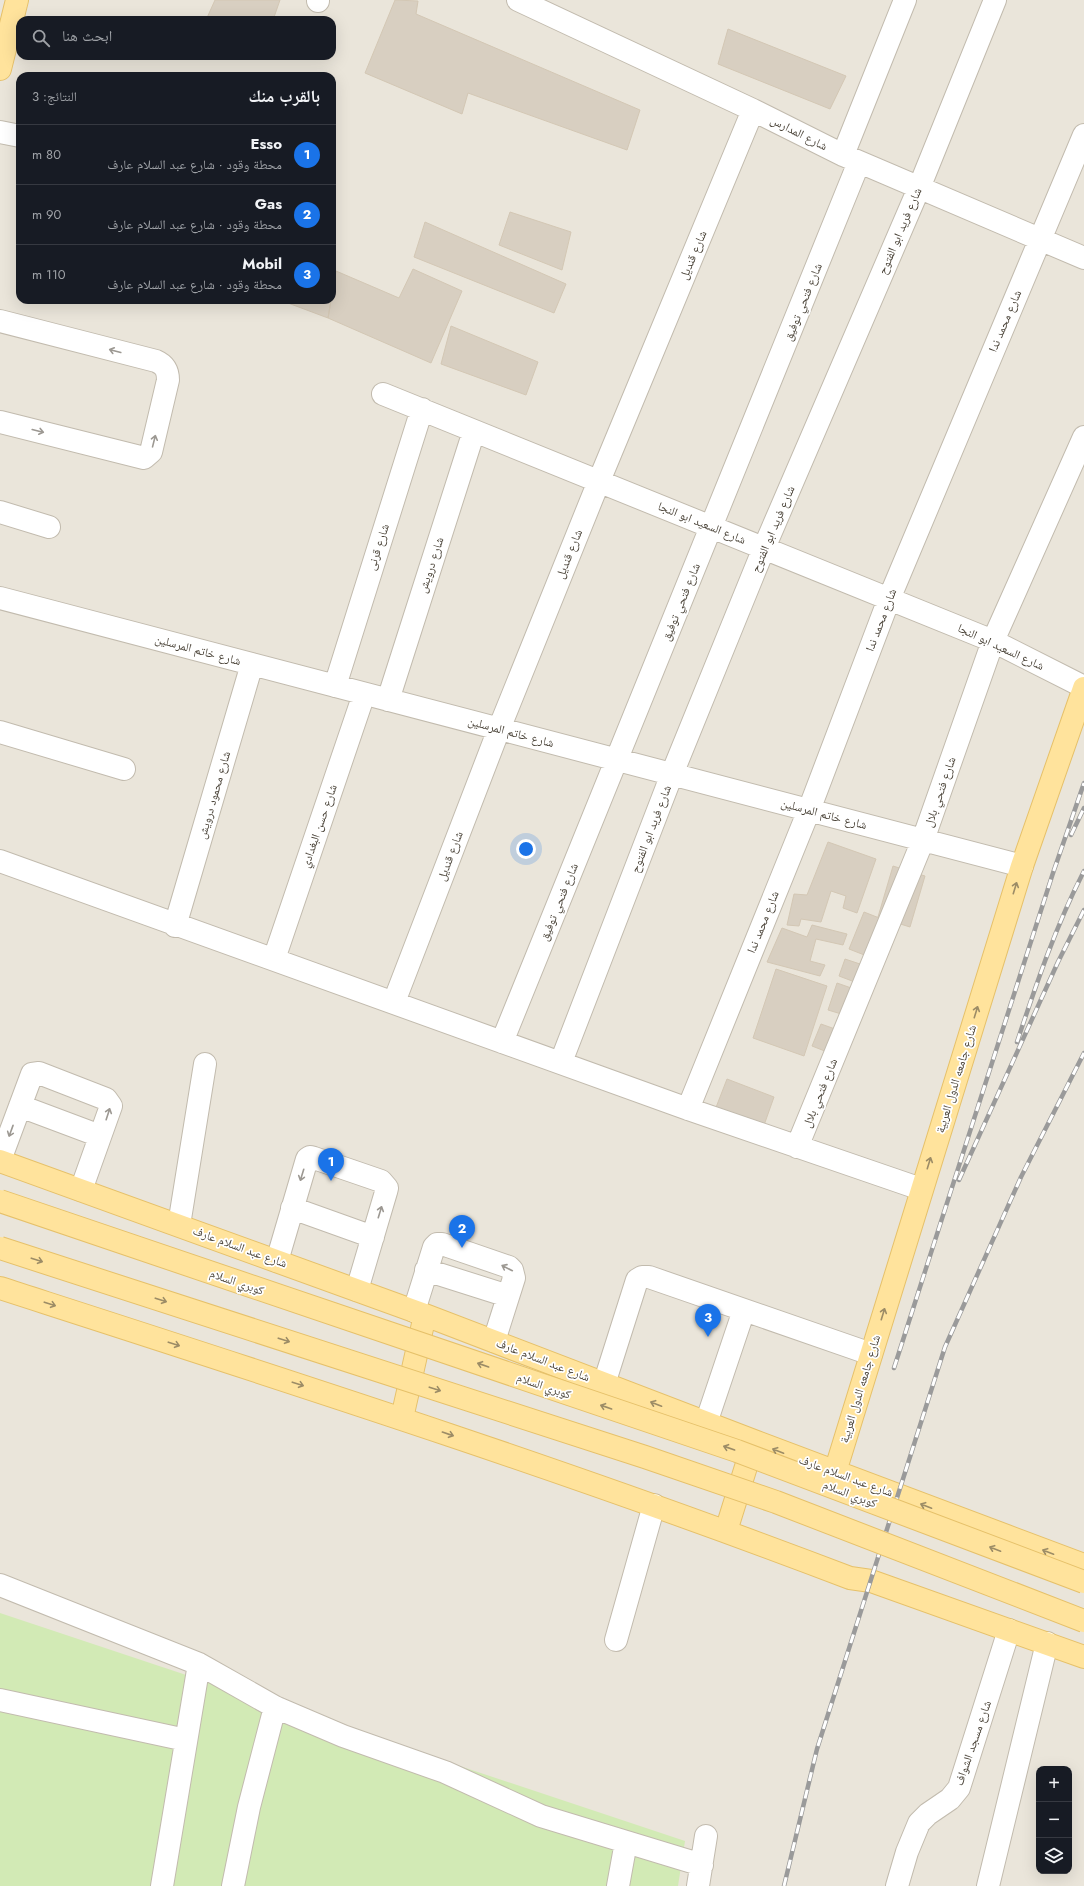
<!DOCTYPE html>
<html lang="ar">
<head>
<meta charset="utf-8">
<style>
	:root { --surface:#171b24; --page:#20242c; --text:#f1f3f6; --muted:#9ea1a6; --line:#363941; --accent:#1a73e8 }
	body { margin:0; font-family:Jost,"Noto Naskh Arabic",sans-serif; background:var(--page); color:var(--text); direction:rtl }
	.controls { position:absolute; right:12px; bottom:12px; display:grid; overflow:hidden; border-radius:8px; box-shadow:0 4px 16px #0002 }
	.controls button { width:36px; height:36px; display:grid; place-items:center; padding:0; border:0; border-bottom:1px solid var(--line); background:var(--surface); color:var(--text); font:20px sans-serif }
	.you { position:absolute; left:526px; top:849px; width:14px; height:14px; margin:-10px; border:3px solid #fff; border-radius:50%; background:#1a73e8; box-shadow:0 0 0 6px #1a73e833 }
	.badge { display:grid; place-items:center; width:26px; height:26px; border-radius:50%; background:var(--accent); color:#fff; font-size:13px; font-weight:700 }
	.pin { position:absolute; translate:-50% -33px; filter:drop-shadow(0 1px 2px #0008) }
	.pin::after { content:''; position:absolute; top:21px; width:14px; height:12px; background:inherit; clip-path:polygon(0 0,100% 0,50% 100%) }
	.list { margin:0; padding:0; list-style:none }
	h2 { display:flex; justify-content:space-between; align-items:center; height:52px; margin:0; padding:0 16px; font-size:17px }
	h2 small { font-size:13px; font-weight:400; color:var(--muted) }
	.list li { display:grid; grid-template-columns:26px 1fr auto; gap:12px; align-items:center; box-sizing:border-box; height:60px; padding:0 16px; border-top:1px solid var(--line) }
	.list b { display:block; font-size:15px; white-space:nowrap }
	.list p { margin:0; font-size:13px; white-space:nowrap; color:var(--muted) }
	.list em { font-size:13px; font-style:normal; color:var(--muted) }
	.icon { flex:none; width:22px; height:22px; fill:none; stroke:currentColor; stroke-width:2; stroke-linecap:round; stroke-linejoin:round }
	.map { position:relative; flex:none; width:1084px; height:1886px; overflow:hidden; direction:ltr }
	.search { position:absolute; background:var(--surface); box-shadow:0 4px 16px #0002; left:16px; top:16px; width:320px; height:44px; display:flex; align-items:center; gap:10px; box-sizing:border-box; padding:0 14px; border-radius:12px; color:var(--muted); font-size:15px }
	.panel { position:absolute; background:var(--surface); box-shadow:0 4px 16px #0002; left:16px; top:72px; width:320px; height:232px; border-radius:12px; direction:rtl }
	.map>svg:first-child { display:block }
	.residential { fill:#eae5da; fill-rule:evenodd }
	.green { fill:#d2eab5 }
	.building { fill:#d8cfc1; stroke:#d3c7b4 }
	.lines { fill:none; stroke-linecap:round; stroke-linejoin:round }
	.minor-casing { stroke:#c2bbae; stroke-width:24 }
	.major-casing { stroke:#e6c16a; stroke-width:24 }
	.minor { stroke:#fff; stroke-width:22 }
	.major { stroke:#ffe39c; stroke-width:22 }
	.rail-casing { stroke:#9a9a9a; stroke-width:4.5 }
	.rail { stroke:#fff; stroke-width:3; stroke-dasharray:9; stroke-linecap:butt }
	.major-bridge-casing { stroke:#e6c16a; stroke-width:24; stroke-linecap:butt }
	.major-bridge { stroke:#ffe39c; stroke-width:22 }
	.oneway { stroke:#9c9892 }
	.oneway2 { stroke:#9c8c66 }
	.labels { text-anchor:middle; stroke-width:3.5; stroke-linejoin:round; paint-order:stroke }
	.street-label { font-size:12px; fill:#4b4439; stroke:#fff }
</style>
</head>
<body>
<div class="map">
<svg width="1084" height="1886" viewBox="0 0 1084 1886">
	<rect width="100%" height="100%" fill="#f6f3ec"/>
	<!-- residential -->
	<path class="residential" d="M0,0H1084V1886H0ZM20,20H332V56H20ZM20,76H332V300H20ZM1039,1769H1069V1871H1039Z"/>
	<!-- green -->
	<path class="green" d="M0,1613L685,1841L678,1886H0Z"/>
	<!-- building -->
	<path class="building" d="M215,0H280L273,20H206Z
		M395,0L418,1L416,14L640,110L627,150L468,93L462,114L365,73Z
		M728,29L846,76L830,109L718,64Z
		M510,212L571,232L562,270L499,245Z
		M425,222L566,284L554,313L414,257Z
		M413,269L462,291L431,363L328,318L336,271L399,298Z
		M332,270L336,271L332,296Z
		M280,300H331L328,318Z
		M451,326L538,362L526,395L441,364Z
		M828,842L876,859L857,913L843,908L846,896L831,891L821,922L801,919L799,926L787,925L794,894L807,895Z
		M893,866L925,876L910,927L878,917Z
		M864,912L887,921L872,958L849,949Z
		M812,925L847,934L843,945L816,939L810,961L825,965L820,976L767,962L782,928L807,937Z
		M845,959L866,966L860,984L839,976Z
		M776,969L827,986L804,1056L753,1038Z
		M837,983L857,990L848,1016L828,1010Z
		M821,1024L849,1034L840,1057L812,1046Z
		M727,1079L774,1097L763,1128L715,1110Z"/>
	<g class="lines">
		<defs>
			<path id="minor" d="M318,0V1
				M518,0L753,110L843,155L1084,258
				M0,132L20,136
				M843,155L905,0
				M0,321L156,361C165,365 168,370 168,380L151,452L144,458L0,422
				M383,394L993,641L1084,687
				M0,512L49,527
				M0,598L1022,866
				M335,686L422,409
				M388,700L474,431
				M0,732L124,769
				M0,861L688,1109L921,1189
				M175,926L252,664
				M274,959L364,694
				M394,1002L499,729L599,481L753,110
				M502,1042L859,162
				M561,1062L672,774L764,548L919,188L995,0
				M20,1106L100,1136
				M688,1109L809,810L889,599L1084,135
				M797,1147L923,840L993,641L1084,437
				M0,1160L32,1074L39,1073L106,1099L111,1106L81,1190
				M292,1208L373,1237
				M179,1225L205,1064
				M277,1261L307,1159L310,1157L314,1158L381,1181L387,1188L386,1192L357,1290
				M426,1270L508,1296
				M414,1311L434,1247L437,1244H442L509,1267L512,1270L514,1278L494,1341
				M604,1384L637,1280L642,1277H649L871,1354
				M706,1423L744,1310
				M0,1585L199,1664L275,1707L343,1736L445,1772L541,1816L702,1865
				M616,1640L654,1505
				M0,1700L186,1740
				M162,1886L199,1664
				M233,1886L249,1807L275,1707
				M618,1886L626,1842
				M698,1886L706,1836
				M897,1886L907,1852L919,1823L928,1814L950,1799L959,1788L1009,1630
				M988,1886L1047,1643"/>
			<path id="major" d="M0,69L17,0
				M0,1161L425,1315L754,1441L1084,1565
				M0,1288C285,1380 570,1471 850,1578L871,1581L1084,1657
				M402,1418L425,1315
				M835,1472L1022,866L1084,688
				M726,1531L754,1441"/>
		</defs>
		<!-- minor casing -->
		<use href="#minor" class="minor-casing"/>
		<!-- major casing -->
		<use href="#major" class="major-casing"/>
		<!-- minor -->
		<use href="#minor" class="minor"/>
		<!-- major -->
		<use href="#major" class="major"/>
		<defs>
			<path id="rail" d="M1071,835L1084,808
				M1017,1042C1036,985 1056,925 1084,871
				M959,1180L1058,962L1084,910
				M894,1368L1053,873L1084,783
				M784,1886L817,1749L945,1347L1021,1177L1084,1053"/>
		</defs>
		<!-- rail casing -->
		<use href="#rail" class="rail-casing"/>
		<!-- rail -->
		<use href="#rail" class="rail"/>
		<defs>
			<path id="major-bridge" d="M0,1201L737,1451L1084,1582
				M0,1248L645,1457L776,1502L1084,1621"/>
		</defs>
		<!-- major-bridge casing -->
		<use href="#major-bridge" class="major-bridge-casing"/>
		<!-- major-bridge -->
		<use href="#major-bridge" class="major-bridge"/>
	</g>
	<!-- one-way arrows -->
	<defs><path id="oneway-shaft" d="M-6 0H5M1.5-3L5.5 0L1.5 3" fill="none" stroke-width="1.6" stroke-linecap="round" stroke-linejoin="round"/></defs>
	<g class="oneway">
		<use href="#oneway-shaft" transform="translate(115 351) rotate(-165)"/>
		<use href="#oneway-shaft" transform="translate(38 431) rotate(14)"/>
		<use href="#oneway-shaft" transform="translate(154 441) rotate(-76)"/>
		<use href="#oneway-shaft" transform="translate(108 1114) rotate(-72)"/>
		<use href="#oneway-shaft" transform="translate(11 1131) rotate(110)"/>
		<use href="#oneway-shaft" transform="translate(302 1175) rotate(107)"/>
		<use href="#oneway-shaft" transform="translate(380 1212) rotate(-73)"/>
		<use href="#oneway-shaft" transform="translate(507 1268) rotate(-153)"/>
	</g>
	<g class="oneway2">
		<use href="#oneway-shaft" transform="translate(1015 888) rotate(-73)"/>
		<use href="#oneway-shaft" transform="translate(976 1012) rotate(-73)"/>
		<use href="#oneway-shaft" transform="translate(929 1163) rotate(-73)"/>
		<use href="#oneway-shaft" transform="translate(37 1260) rotate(18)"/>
		<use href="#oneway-shaft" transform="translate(161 1300) rotate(18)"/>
		<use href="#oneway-shaft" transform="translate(50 1304) rotate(18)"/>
		<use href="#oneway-shaft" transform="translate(883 1314) rotate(-73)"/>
		<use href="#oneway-shaft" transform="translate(284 1340) rotate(18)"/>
		<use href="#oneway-shaft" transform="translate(174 1344) rotate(18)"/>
		<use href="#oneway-shaft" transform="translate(483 1365) rotate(-161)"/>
		<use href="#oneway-shaft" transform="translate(298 1384) rotate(18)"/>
		<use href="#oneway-shaft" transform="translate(435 1389) rotate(18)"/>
		<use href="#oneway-shaft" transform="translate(656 1404) rotate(-159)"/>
		<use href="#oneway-shaft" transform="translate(606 1407) rotate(-161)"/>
		<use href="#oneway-shaft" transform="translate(448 1434) rotate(19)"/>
		<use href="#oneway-shaft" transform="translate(729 1448) rotate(-161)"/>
		<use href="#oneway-shaft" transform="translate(778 1451) rotate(-159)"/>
		<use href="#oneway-shaft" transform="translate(926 1506) rotate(-159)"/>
		<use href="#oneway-shaft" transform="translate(995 1549) rotate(-159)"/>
		<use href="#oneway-shaft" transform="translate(1048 1552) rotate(-159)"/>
	</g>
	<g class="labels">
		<!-- street labels -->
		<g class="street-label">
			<text transform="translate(799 133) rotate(27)" y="4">شارع المدارس</text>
			<text transform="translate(900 231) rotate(-67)" y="4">شارع فريد ابو الفتوح</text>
			<text transform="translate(693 255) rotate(-67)" y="4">شارع قنديل</text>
			<text transform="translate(803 302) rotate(-68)" y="4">شارع فتحي توفيق</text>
			<text transform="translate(1005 321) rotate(-67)" y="4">شارع محمد ندا</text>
			<text transform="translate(702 523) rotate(22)" y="4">شارع السعيد ابو النجا</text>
			<text transform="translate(773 529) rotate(-67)" y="4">شارع فريد ابو الفتوح</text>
			<text transform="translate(378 547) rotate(-72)" y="4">شارع قرنى</text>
			<text transform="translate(569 554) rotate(-68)" y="4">شارع قنديل</text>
			<text transform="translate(431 565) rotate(-72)" y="4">شارع درويش</text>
			<text transform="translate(681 602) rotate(-68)" y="4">شارع فتحي توفيق</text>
			<text transform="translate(881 620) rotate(-69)" y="4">شارع محمد ندا</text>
			<text transform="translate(1001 647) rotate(25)" y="4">شارع السعيد ابو النجا</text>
			<text transform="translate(198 650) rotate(15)" y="4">شارع خاتم المرسلين</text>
			<text transform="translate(511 732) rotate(15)" y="4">شارع خاتم المرسلين</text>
			<text transform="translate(940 792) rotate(-71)" y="4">شارع فتحي بلال</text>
			<text transform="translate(214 795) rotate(-74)" y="4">شارع محمود درويش</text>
			<text transform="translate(824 814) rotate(15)" y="4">شارع خاتم المرسلين</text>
			<text transform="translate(319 826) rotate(-71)" y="4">شارع حسن البغدادي</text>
			<text transform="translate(651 829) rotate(-69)" y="4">شارع فريد ابو الفتوح</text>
			<text transform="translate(450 856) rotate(-69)" y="4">شارع قنديل</text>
			<text transform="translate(559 902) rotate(-68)" y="4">شارع فتحي توفيق</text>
			<text transform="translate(763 922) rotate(-68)" y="4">شارع محمد ندا</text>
			<text transform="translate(956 1079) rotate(-73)" y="4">شارع جامعه الدول العربية</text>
			<text transform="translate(820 1093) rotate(-68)" y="4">شارع فتحي بلال</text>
			<text transform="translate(240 1247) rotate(20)" y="4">شارع عبد السلام عارف</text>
			<text transform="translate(237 1282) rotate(19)" y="4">كوبري السلام</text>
			<text transform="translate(543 1360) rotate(21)" y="4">شارع عبد السلام عارف</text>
			<text transform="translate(544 1386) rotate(19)" y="4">كوبري السلام</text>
			<text transform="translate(860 1389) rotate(-73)" y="4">شارع جامعه الدول العربية</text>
			<text transform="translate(846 1476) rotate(20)" y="4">شارع عبد السلام عارف</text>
			<text transform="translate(850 1494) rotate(21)" y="4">كوبري السلام</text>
			<text transform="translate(973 1743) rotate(-71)" y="4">شارع مسجد الشواف</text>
		</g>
	</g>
</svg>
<div class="controls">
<button>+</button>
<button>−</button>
<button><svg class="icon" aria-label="layers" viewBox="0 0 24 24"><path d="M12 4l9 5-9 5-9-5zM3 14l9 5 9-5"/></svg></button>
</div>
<div class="you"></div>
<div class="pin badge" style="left:331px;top:1181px">1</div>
<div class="pin badge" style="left:462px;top:1248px">2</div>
<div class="pin badge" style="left:708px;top:1337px">3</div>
<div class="search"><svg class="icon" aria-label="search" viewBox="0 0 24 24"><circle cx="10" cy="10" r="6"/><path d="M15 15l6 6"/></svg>ابحث هنا</div>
<section class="panel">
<h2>بالقرب منك<small>النتائج: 3</small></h2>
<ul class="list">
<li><span class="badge">1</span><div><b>Esso</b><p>محطة وقود · شارع عبد السلام عارف</p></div><em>80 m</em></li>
<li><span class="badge">2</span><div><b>Gas</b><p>محطة وقود · شارع عبد السلام عارف</p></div><em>90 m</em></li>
<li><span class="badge">3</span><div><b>Mobil</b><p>محطة وقود · شارع عبد السلام عارف</p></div><em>110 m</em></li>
</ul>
</section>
</div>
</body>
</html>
